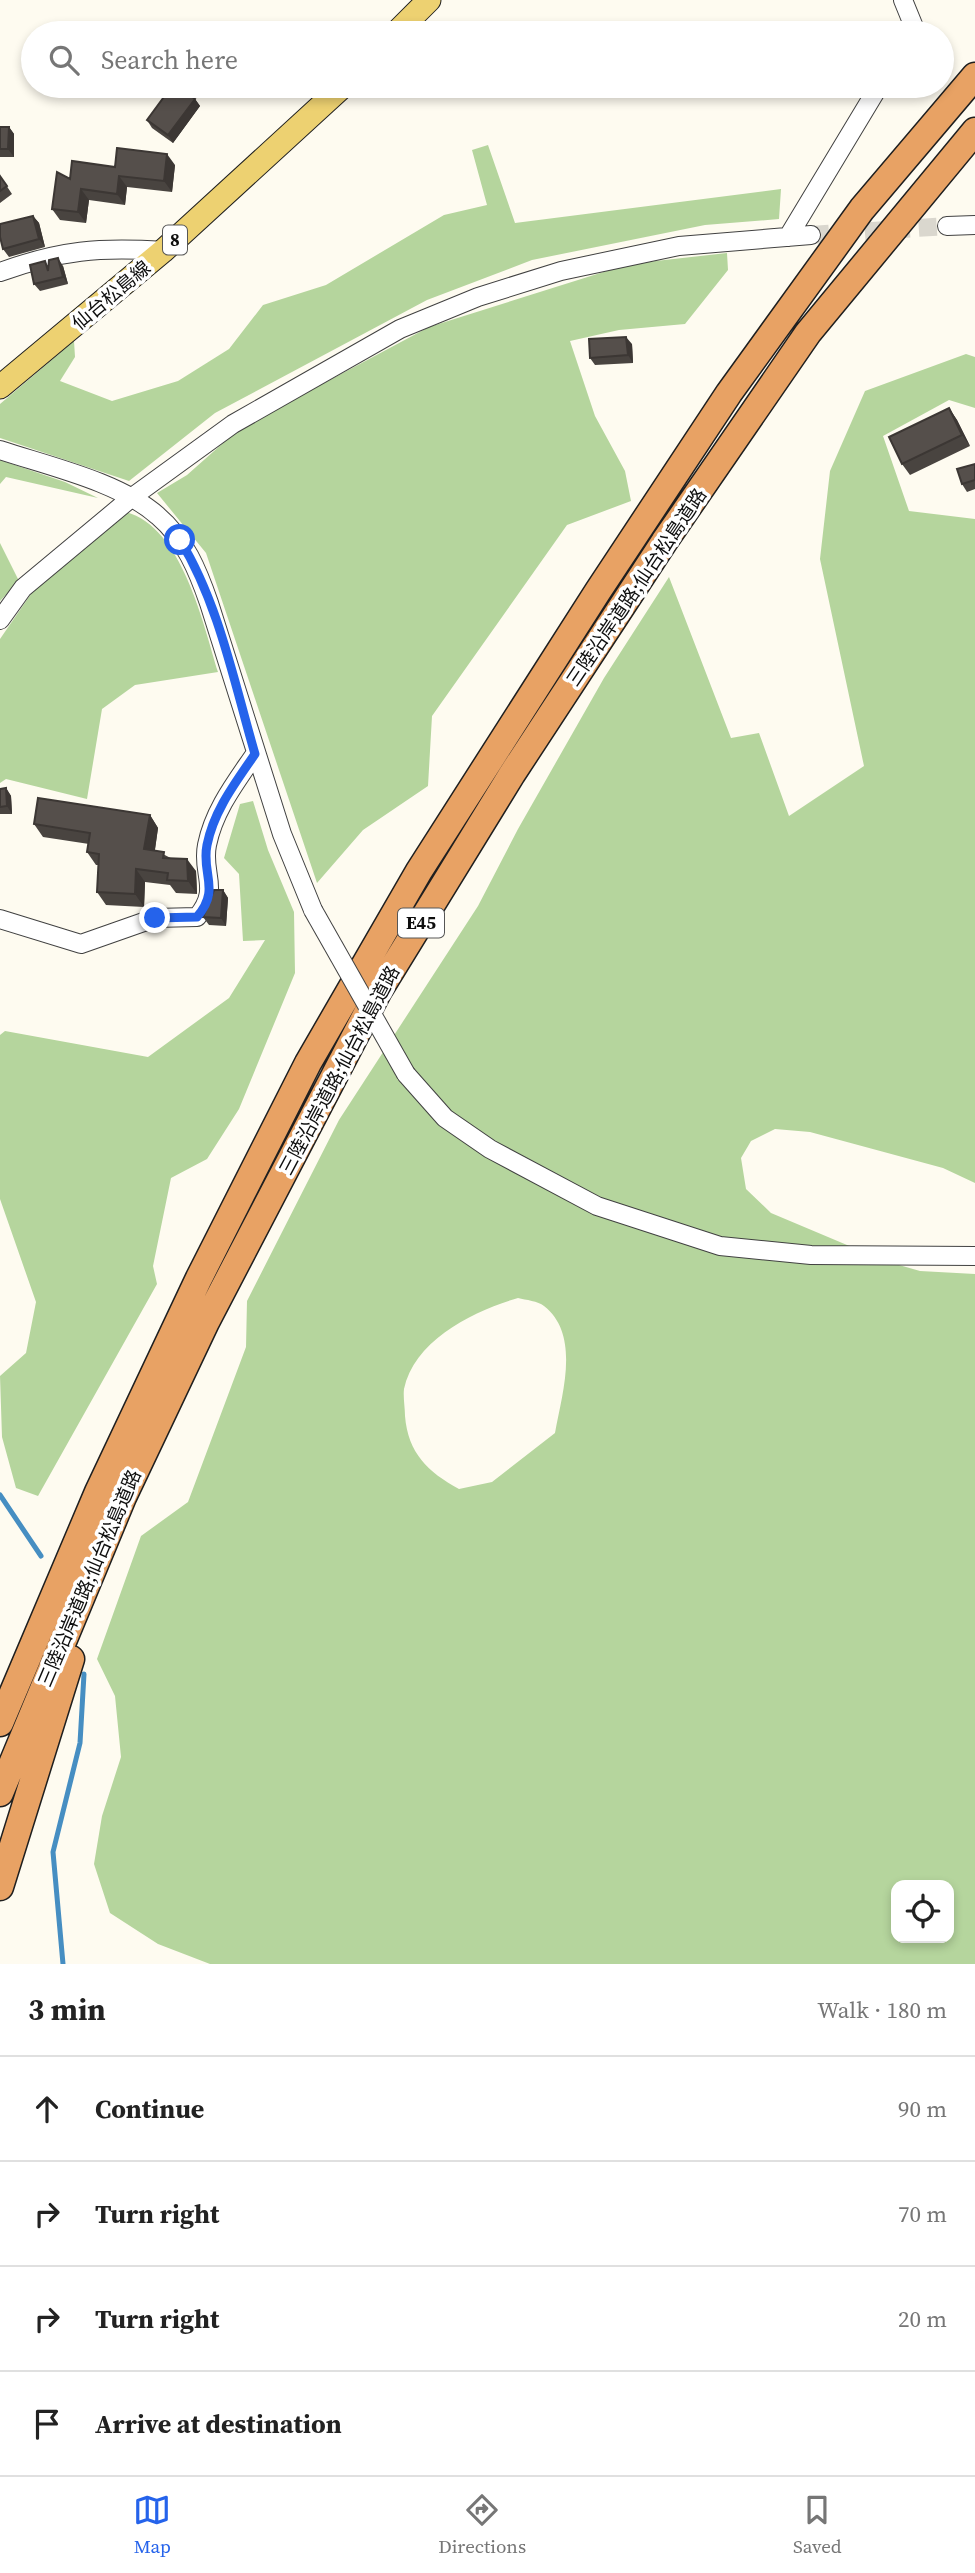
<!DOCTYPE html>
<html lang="en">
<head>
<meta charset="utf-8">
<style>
	:root { --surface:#fff; --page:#f6f6f6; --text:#222; --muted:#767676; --line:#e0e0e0; --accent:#2563eb }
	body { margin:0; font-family:"Source Serif 4","Noto Sans JP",serif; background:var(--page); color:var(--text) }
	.controls { position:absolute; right:21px; bottom:21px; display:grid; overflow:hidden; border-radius:14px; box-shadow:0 4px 10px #0003 }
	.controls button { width:63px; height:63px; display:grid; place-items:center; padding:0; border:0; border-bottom:2px solid var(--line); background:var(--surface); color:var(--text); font:35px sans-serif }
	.stop { position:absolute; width:21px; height:21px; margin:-16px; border:5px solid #2563eb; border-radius:50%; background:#fff }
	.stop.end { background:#2563eb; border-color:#fff; box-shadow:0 2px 7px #0008 }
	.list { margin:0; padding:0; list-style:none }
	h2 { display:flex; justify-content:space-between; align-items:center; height:91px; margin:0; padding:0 28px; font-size:30px }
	h2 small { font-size:23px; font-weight:400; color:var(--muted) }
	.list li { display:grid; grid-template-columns:46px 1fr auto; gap:21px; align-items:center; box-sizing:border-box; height:105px; padding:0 28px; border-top:2px solid var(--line) }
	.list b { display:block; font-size:26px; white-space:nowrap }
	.list em { font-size:23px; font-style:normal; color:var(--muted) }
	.icon { flex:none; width:38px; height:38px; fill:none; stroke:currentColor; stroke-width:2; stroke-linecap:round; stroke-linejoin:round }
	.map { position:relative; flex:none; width:975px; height:1964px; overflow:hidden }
	.search { position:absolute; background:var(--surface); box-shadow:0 4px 10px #0003; left:21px; right:21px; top:21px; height:77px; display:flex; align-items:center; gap:18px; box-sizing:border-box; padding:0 24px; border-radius:38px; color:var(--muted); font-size:26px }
	.sheet { height:511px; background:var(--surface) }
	nav { display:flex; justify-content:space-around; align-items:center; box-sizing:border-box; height:98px; border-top:2px solid var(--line); background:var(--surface); font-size:19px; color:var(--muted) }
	nav a { display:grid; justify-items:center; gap:4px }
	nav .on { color:var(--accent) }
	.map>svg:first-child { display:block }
	.forest { fill:#b5d59d; fill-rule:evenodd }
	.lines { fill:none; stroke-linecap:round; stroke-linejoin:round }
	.stream { stroke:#468ec2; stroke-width:5 }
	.minor-tunnel { stroke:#dad7ce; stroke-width:18; stroke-dasharray:18 9; stroke-linecap:butt }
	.minor-casing { stroke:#414141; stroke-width:20 }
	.major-casing { stroke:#1f1f1f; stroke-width:25 }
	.highway-casing { stroke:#1f1f1f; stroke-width:29 }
	.minor { stroke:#fff; stroke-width:18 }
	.major { stroke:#edd171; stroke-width:23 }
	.highway { stroke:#e8a264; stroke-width:26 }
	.minor-bridge-casing { stroke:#414141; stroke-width:20; stroke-linecap:butt }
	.minor-bridge { stroke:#fff; stroke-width:18 }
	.wall { fill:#494440 }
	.shaded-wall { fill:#3c3734 }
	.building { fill:#554f4b; stroke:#3c3734; stroke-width:2 }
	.route { stroke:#2563eb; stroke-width:9 }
	.labels { text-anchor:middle; stroke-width:7; stroke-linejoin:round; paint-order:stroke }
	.shield { fill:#fff; stroke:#565656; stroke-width:2 }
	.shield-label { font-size:18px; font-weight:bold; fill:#0e0e0e }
	.street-label { font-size:19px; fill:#0e0e0e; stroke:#fff }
</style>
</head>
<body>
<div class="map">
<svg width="975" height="1964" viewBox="0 0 975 1964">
	<rect width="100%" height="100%" fill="#fefbf0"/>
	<!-- forest -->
	<path class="forest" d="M488,145L515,223L781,189L779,219L705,225L532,260L427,300L215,413L129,481L0,438V404L74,341L75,357L60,381L112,401L178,381L229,349L263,305L326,285L444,215L487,205L472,150Z
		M727,253L728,270L685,324L619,330L570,341L595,416L625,471L631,501L567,525L432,716L428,786L363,830L317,883L206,553L157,493L187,475L240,428L429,327L629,264Z
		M966,354L975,357V408L949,400L883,436L909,511L975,519V1183L943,1168L810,1132L775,1129L751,1141L741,1158L746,1189L771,1213L885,1261L920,1271L975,1274V1964H210L158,1944L110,1913L94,1864L102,1816L121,1757L115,1696L97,1659L141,1536L188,1502L246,1347L247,1301L339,1120L478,906L518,829L604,678L669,577L731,738L759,733L789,816L864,766L820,559L830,471L865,391ZM518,1298C526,1300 538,1301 544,1306C581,1335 562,1394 555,1433L492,1482L459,1489C428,1472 408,1453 405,1416C405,1408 403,1397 404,1389C414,1340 475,1310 518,1298ZM896,1885H949V1938H896Z
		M0,460L65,482L98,498L6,477L0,484Z
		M126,512C182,527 203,623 218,672L135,685L102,709L87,799L6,779L0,783V639L33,591Z
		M0,543L19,581L0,601Z
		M253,801L268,850L294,912L295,973L239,1109L207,1159L171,1178L153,1266L157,1284L38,1496L16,1488L2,1437L0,1376L26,1353L36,1302L0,1199V1035L5,1031L148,1057L229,998L265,940L243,941L239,874L224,858L240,804Z"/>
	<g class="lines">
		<!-- stream -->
		<path class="stream" d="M0,1495L41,1556
			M63,1964L53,1852L80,1743L84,1674"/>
		<!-- minor-tunnel -->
		<path class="minor-tunnel" d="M811,235L947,226"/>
		<defs>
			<path id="minor" d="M903,0L914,27L910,33
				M947,226L975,225
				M788,237L879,86
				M0,272C61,250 99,247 163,251
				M0,450C48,466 120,482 158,516C185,539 198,571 209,603L282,834L313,910
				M0,620L23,588L131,498L233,424L400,329L478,297L561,271L679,246L811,235
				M0,919L81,944L155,918L197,917C221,889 201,874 207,845C214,810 236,782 255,754
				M406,1074L445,1118L490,1149L597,1206L720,1246L811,1255L975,1256"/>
			<path id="major" d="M396,33L429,0
				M0,387L163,251L343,86"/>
			<path id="highway" d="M0,1723L98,1492L199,1278L308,1063L419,871L598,591L729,393L862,209L975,76
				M0,1793L123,1497L206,1322L378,992L512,774L664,542L808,333L975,131
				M0,1887L71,1659"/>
		</defs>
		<!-- minor casing -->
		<use href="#minor" class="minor-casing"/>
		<!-- major casing -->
		<use href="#major" class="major-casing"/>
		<!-- highway casing -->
		<use href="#highway" class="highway-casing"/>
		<!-- minor -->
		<use href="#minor" class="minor"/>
		<!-- major -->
		<use href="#major" class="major"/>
		<!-- highway -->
		<use href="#highway" class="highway"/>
		<defs>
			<path id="minor-bridge" d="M313,910L406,1074"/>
		</defs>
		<!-- minor-bridge casing -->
		<use href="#minor-bridge" class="minor-bridge-casing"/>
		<!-- minor-bridge -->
		<use href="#minor-bridge" class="minor-bridge"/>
	</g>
	<!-- wall -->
	<path class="wall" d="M195,99L200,106L173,143L152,128L147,120Z
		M0,127H9L14,134V157H0Z
		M175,165L172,192L127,187L125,205L89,200L86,223L60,220L52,209L70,179L115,167Z
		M0,176L12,194L0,203Z
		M33,216L39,223L45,247L9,257L3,249Z
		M45,261L48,266H63L68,284L40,291L34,284Z
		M632,344L633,363L595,365L590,358Z
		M949,408L957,420L970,446L910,475L902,464Z
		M975,464V489L967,492L962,484Z
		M6,788L11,796L12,814H0V789Z
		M150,815L158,828L155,850L196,871L197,894L176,893L170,885L145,882L144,907L106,905L97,892L99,865H96L87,852L89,844L43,837L34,824Z
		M223,890L228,898L226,926L209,925L203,917Z"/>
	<!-- shaded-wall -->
	<path class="shaded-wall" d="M195,99L200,106L173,143L168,135Z
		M9,127L14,134V157L8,149Z
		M167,154L175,165L172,192L164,181Z
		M119,176L127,187L125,205L117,194Z
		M81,189L89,200L86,223L78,212Z
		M33,216L39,223L45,247L39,239Z
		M58,258L63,266L68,284L63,277Z
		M626,337L632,344L633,363L628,355Z
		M949,408L957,420L970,446L962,435Z
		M6,788L11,796L12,814L7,806Z
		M150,815L158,828L153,862L144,849Z
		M187,859L196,871L197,894L188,881Z
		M136,869L145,882L144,907L135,894Z
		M223,890L228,898L226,926L221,918Z"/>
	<!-- building -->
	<path class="building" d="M172,86H177L195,99L168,135L147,120Z
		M0,127H9L8,149H0Z
		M117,148L167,154L164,181L119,176L117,194L81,189L78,212L52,209L57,172L70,179L72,161L115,167Z
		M0,176L7,186L0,191Z
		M33,216L39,239L3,249L0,237V224Z
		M58,258L63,277L34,284L30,265L45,261L48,271L49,260Z
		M626,337L628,355L590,358L589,339Z
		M949,408L962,435L902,464L889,437Z
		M975,464V480L962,484L957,469Z
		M6,788L7,806L0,807V789Z
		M38,798L150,815L144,849L164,852L163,858L187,859L188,881L167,880L168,873L136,869L135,894L97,892L99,854L87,852L90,833L34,824Z
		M214,890H223L221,918L203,917Z"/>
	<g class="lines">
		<!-- route -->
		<path class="route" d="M155,918L197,917C221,889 201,874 207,845C214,810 236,782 255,754C234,682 219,604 180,540"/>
	</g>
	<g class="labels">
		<!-- shield labels -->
		<g class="shield">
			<rect x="163" y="225.5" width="24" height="29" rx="5"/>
			<rect x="398" y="908.5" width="46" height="29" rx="5"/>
		</g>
		<g class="shield-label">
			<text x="175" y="246">8</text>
			<text x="421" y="929">E45</text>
		</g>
		<!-- street labels -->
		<g class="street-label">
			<text transform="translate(111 295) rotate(-40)" y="7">仙台松島線</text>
			<text transform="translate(636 587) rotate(-56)" y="7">三陸沿岸道路;仙台松島道路</text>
			<text transform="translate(339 1070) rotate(-62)" y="7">三陸沿岸道路;仙台松島道路</text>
			<text transform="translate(89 1578) rotate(-67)" y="7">三陸沿岸道路;仙台松島道路</text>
		</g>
	</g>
</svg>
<div class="controls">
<button><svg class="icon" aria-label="locate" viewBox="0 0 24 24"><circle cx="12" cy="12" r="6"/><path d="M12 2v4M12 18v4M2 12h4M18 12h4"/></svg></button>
</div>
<div class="stop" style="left:180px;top:540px"></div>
<div class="stop end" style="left:155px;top:918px"></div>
<div class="search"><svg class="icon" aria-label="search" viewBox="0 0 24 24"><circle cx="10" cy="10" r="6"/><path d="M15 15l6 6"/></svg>Search here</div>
</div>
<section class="sheet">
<h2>3 min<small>Walk · 180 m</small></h2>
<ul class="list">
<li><svg class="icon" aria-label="ahead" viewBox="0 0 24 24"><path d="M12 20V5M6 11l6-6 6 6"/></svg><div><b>Continue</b></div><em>90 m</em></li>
<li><svg class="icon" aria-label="right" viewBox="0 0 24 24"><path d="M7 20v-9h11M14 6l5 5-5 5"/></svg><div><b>Turn right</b></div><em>70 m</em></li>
<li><svg class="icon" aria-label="right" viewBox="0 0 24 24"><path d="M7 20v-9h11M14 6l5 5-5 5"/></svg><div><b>Turn right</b></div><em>20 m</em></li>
<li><svg class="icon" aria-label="arrive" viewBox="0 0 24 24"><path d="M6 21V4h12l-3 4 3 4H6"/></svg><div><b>Arrive at destination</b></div></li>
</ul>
</section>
<nav>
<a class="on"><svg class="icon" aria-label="map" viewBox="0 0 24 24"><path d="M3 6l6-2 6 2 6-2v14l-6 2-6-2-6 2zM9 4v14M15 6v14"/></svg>Map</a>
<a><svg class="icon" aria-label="directions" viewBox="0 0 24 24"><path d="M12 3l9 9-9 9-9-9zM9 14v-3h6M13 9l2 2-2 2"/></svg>Directions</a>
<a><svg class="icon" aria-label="saved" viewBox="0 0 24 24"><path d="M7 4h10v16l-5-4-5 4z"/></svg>Saved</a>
</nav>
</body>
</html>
